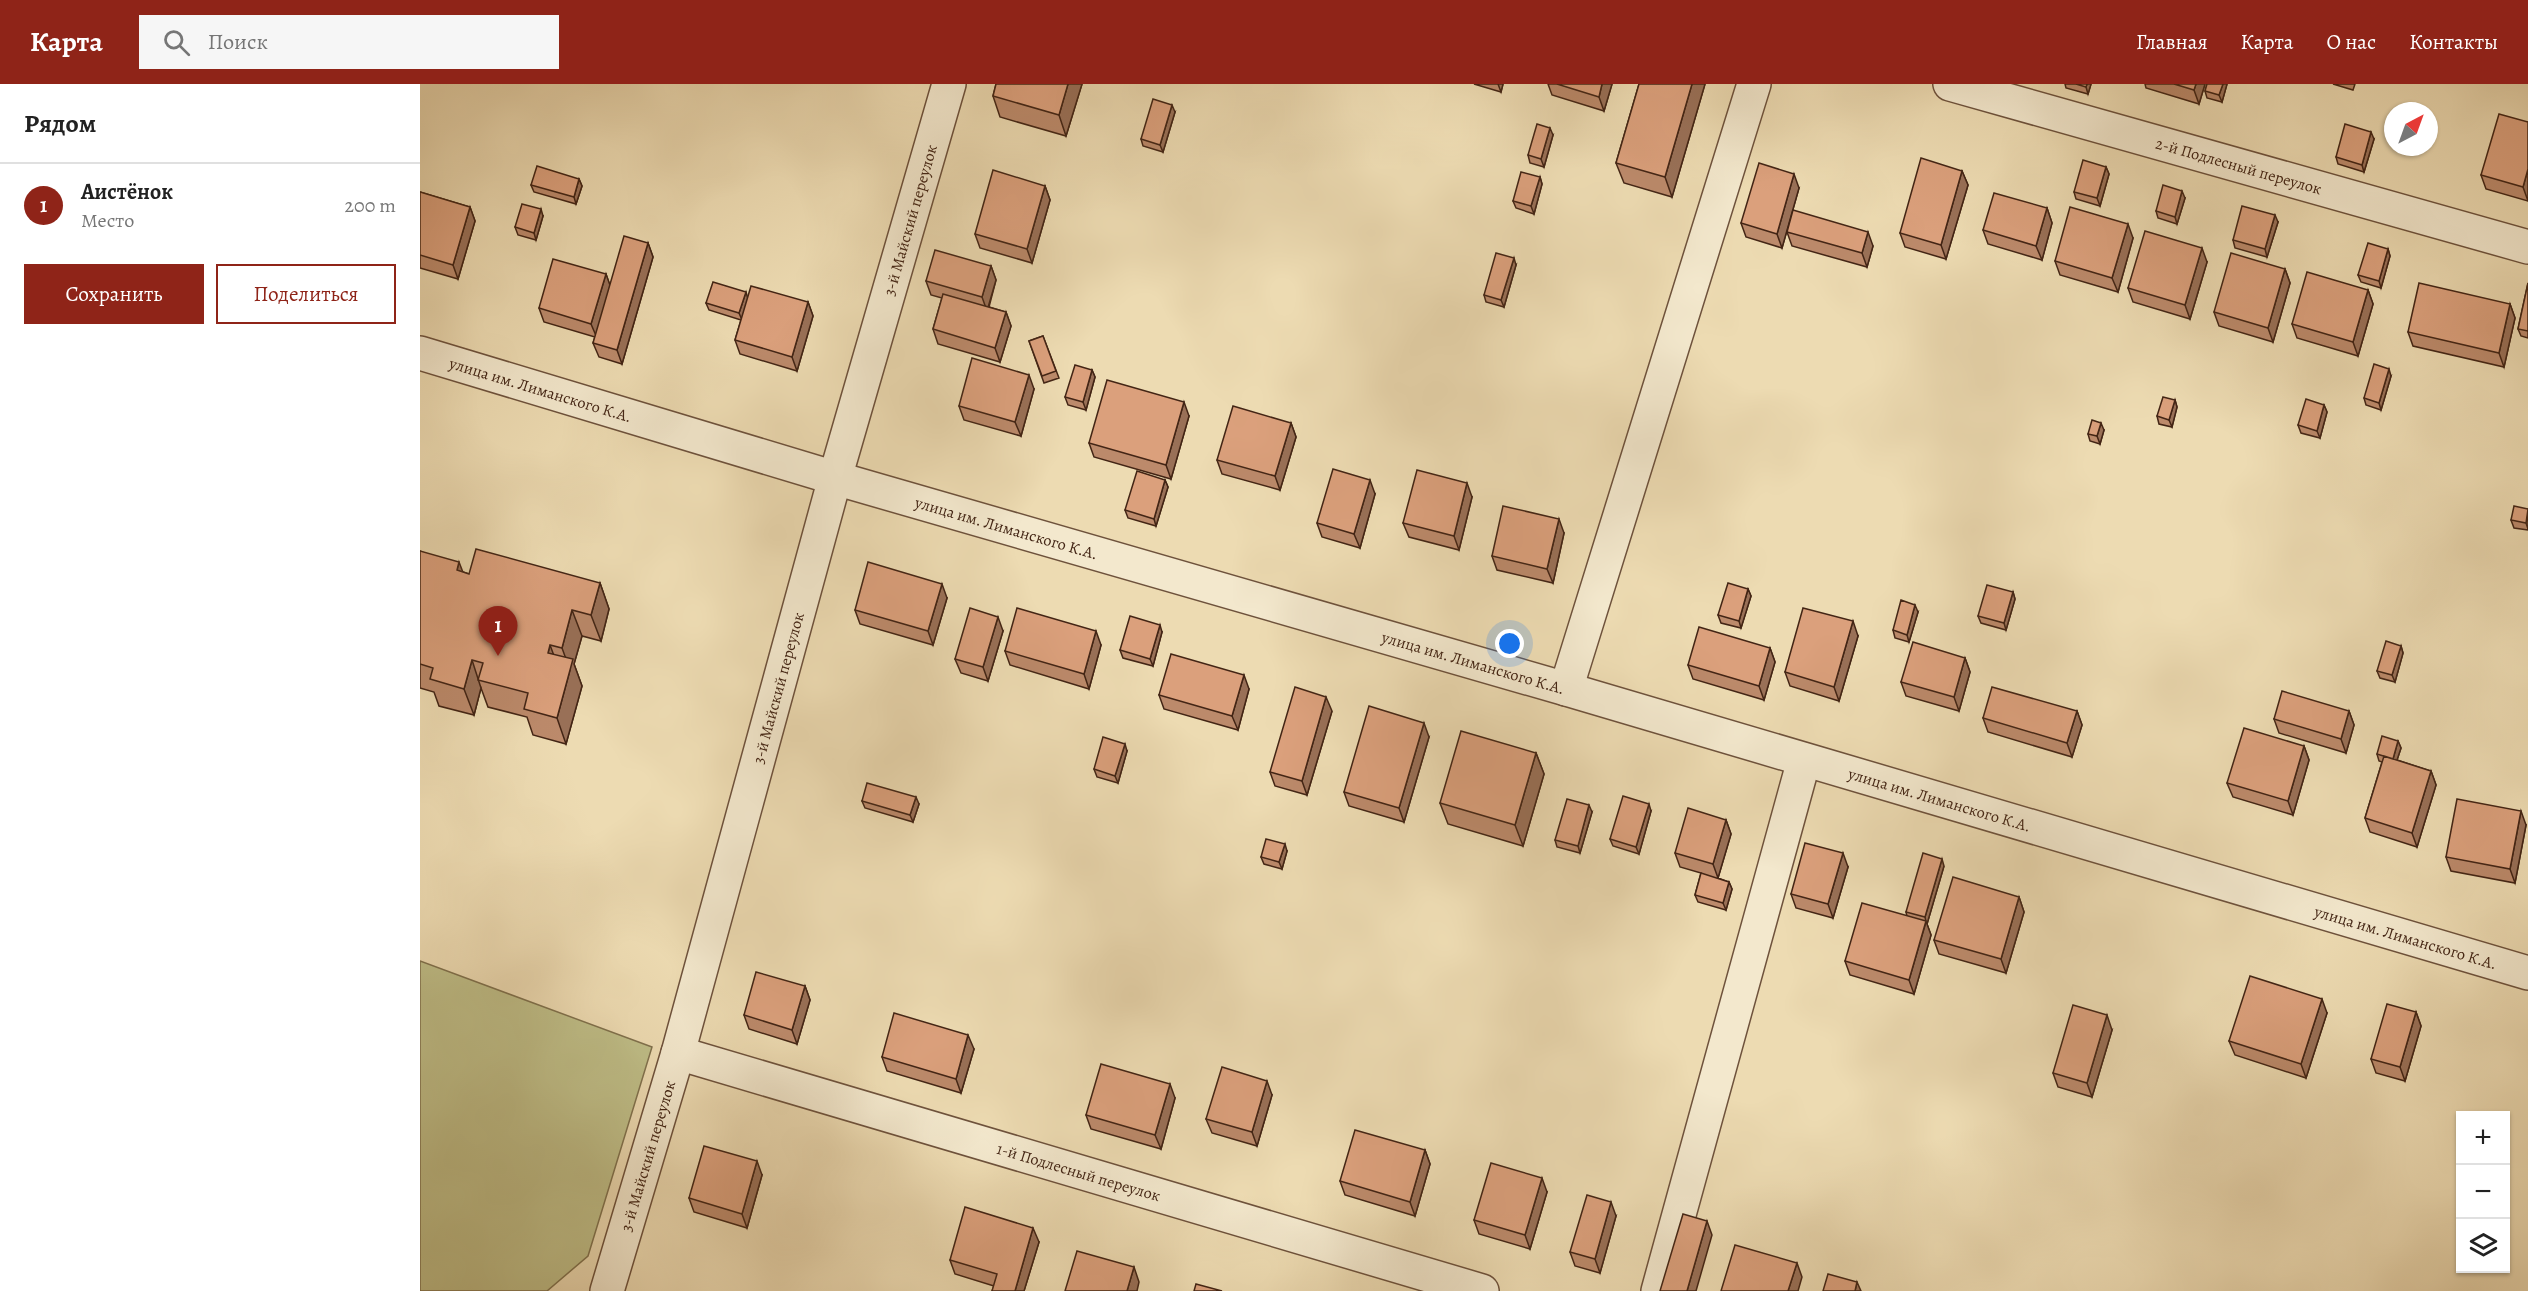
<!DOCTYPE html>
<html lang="ru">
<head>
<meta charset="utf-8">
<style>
	:root { --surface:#fff; --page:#f6f6f6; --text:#222; --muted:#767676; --line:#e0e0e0; --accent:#8f2418 }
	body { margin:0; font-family:Alegreya,serif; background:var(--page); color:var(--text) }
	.controls { position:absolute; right:18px; bottom:18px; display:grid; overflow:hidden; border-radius:0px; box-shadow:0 2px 4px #0004 }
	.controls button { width:54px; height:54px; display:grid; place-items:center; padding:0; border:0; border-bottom:2px solid var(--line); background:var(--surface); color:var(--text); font:30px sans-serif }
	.compass { position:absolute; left:1964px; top:18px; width:54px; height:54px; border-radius:50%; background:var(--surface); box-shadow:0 2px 4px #0004; rotate:41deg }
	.you { position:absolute; left:1090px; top:560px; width:21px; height:21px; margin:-15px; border:4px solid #fff; border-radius:50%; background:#1a73e8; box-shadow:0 0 0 9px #1a73e833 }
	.badge { display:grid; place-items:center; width:39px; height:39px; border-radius:50%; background:var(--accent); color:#fff; font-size:20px; font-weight:700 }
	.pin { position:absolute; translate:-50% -50px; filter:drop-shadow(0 2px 3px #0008) }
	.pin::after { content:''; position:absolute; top:32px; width:21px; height:18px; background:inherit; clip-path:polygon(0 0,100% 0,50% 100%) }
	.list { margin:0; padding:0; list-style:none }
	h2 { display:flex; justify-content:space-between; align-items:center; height:78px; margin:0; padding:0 24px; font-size:26px }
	h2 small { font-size:20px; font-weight:400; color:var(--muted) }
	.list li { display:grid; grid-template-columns:39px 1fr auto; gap:18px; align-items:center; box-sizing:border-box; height:84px; padding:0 24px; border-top:2px solid var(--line) }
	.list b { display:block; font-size:22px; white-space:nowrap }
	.list p { margin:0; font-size:20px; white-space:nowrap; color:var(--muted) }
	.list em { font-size:20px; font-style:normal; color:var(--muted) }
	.actions { display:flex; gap:12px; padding:18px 24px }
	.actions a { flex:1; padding:14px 0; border:2px solid var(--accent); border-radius:0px; text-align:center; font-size:21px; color:var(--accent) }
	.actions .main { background:var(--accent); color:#fff }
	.icon { flex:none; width:33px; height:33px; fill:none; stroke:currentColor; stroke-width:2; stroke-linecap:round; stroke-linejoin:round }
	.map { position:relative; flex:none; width:2108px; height:1207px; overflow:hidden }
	header { display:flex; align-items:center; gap:36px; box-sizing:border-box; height:84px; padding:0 30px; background:var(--accent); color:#fff }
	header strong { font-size:28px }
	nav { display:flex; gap:33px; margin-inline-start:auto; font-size:21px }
	.search { width:420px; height:54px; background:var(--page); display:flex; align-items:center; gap:15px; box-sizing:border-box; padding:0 21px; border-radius:0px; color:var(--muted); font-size:22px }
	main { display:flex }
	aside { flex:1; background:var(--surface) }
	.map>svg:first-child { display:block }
	.green { fill:#bfbe88; stroke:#81724e; stroke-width:1.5 }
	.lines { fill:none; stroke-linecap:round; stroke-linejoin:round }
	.minor-casing { stroke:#6e523c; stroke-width:36 }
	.minor { stroke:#f3e8cd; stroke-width:33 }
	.wall { fill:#bc8a6b; stroke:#432515; stroke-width:1.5 }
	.shaded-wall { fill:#997057; stroke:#432515; stroke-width:1.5 }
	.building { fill:#dba07c; stroke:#432515; stroke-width:1.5 }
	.labels { text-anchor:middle; stroke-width:4.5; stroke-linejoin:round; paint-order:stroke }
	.street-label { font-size:16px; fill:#432515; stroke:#f3e8cd }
</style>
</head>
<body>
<header>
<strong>Карта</strong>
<div class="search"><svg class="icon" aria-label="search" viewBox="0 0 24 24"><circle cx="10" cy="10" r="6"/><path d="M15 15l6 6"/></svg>Поиск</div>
<nav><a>Главная</a><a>Карта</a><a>О нас</a><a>Контакты</a></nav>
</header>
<main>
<aside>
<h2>Рядом<small></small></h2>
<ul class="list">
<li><span class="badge">1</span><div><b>Аистёнок</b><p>Место</p></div><em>200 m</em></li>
</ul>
<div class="actions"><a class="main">Сохранить</a><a>Поделиться</a></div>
</aside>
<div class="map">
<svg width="2108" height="1207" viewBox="0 0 2108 1207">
	<rect width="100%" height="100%" fill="#eddbb2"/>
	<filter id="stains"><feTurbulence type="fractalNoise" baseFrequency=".00333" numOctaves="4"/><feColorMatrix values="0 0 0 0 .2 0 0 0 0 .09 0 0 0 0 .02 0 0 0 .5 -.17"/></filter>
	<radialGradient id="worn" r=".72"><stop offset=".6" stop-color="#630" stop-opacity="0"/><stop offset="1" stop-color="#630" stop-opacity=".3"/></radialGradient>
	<!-- green -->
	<path class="green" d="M0,877L232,963L168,1172L127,1207H0Z"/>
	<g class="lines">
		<defs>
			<g id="minor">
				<path id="s1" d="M1530,0L2108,163"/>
				<path id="s2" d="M0,269L415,394L1146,605L2108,889"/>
				<path d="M1146,605L1334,0"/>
				<path id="s3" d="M258,969L1062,1207"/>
				<path id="s4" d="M187,1207L258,969L415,394L529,0"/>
				<path d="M1238,1207L1384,676"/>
			</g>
		</defs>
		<!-- minor casing -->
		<use href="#minor" class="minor-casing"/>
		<!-- minor -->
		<use href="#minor" class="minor"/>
	</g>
	<!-- wall -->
	<path class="wall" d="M576,0H662L646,52L580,33L573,12Z
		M1054,0H1083L1081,8Z
		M1128,0H1192L1184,27L1132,11Z
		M1219,0H1285L1252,113L1204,99L1196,79Z
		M1645,0H1671L1668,10L1646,4Z
		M1725,0H1785L1779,20L1726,4Z
		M1787,0H1807L1802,18L1787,14L1785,7Z
		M1913,0H1935L1933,6Z
		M755,28L743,68L723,62L721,55Z
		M2108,38V117L2066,105L2061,91Z
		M1133,51L1124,83L1110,79L1108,71Z
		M1954,55L1944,88L1918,80L1916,73Z
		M1686,83L1689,90L1680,122L1656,115L1654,108Z
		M1542,87L1548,101L1526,175L1485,163L1480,149Z
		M1120,93L1122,100L1114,130L1096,124L1093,117Z
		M159,95L162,102L156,120L114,108L111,101Z
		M625,102L630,116L612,179L560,164L555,150Z
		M1379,104L1362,164L1326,153L1321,139Z
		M0,108L50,123L55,137L38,195L0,184Z
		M1765,114L1757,140L1738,134L1736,127Z
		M1627,124L1632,139L1622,176L1568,160L1563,146Z
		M123,132L116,156L98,151L95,143Z
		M1858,138L1847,173L1815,164L1813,156Z
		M1367,148L1453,162L1447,183L1372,162Z
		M1713,154L1698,208L1640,191L1635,177Z
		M228,159L233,173L202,280L179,273L173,259L175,253L124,238L119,224L186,190L190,202Z
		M1968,165L1970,172L1961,204L1941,198L1938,191Z
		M1787,178L1770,235L1713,218L1708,204Z
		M1096,181L1084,223L1066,218L1064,211Z
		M571,182L576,196L569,223L586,228L591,242L580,278L518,260L513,245L522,214L511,211L506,197Z
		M1865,185L1870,199L1853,258L1799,242L1794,228Z
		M2108,199V254L2101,252L2098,245Z
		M1948,206L1953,220L1938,272L1877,254L1872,240Z
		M328,213L388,218L393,232L377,287L320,270L315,256L321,236L289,226L286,219Z
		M2090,220L2095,234L2084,283L1993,262L1988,248Z
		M623,252L639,294L624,299L609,257Z
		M672,286L675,293L666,326L648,321L645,313Z
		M1971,292L1961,326L1946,321L1944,314Z
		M614,305L601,352L544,336L539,322Z
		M1755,316L1757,323L1752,343L1739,340L1737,332Z
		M1904,321L1907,328L1900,354L1881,349L1878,341Z
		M769,332L751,395L674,373L669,359Z
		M871,339L876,353L860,406L802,390L797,376Z
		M1684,346L1680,360L1670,357L1668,350Z
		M745,396L748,403L736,442L708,434L705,426Z
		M955,410L940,464L902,453L897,439Z
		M1052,413L1039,466L989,453L983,439Z
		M2108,425V446L2094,444L2091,436Z
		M1144,449L1133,499L1077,486L1072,472Z
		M0,467L43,488L49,490L180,499L189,525L181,557L162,552L154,580L162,602L146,660L113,651L107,633L68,623L61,604L54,631L19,622L14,608L0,604Z
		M1328,505L1331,512L1321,544L1301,539L1298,531Z
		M1593,508L1595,515L1586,546L1561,539L1558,532Z
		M527,514L513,561L440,540L435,526Z
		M1498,528L1489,558L1475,554L1473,546Z
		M583,547L568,597L541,589L535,575Z
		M742,548L733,582L703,574L700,566Z
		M1438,552L1419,617L1370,602L1365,588Z
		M681,561L669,605L590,581L585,567Z
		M1981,562L1983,569L1975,598L1960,594L1957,587Z
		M1350,564L1355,578L1344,616L1273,595L1268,581Z
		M1545,574L1550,588L1539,627L1486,612L1481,598Z
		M829,605L818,646L744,625L739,611Z
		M912,627L887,711L855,702L850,688Z
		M1657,627L1662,641L1652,673L1568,648L1563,634Z
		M1929,627L1934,641L1926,669L1859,649L1854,635Z
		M1009,653L984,738L929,722L924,708Z
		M1978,657L1981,664L1977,676L2011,687L2016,701L1997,763L1950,748L1945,734L1962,678L1959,677L1957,670Z
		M1884,662L1889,676L1873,731L1813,713L1807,699Z
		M707,667L698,699L677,693L674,685Z
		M1116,669L1124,690L1103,762L1028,740L1020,719Z
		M442,717L499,720L493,738L445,724Z
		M1231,727L1219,770L1193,762L1190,755Z
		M1172,728L1160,769L1137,763L1135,756Z
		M1306,736L1311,750L1298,794L1309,798L1312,805L1306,826L1278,818L1275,811L1281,789L1260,783L1255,769Z
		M2106,741L2095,799L2031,787L2026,773Z
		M867,767L862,785L844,780L841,773Z
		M1524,782L1507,840L1511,851L1494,910L1430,891L1425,877L1487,832L1486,828Z
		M1428,783L1413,834L1376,824L1371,810Z
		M1599,813L1604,828L1586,889L1519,870L1514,856Z
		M385,902L390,916L377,960L329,945L324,931Z
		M1996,928L2001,942L1985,997L1956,989L1951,975Z
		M1907,929L1886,994L1815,971L1809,957Z
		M1692,946L1672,1013L1638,1003L1633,989Z
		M554,965L541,1009L467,987L462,973Z
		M852,1011L837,1062L792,1049L786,1035Z
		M755,1014L741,1065L671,1045L666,1031Z
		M1005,1066L1010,1080L995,1132L925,1111L920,1097Z
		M342,1091L327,1144L274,1128L269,1114Z
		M1127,1108L1110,1165L1059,1150L1054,1136Z
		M1196,1132L1180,1189L1155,1182L1150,1168Z
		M619,1158L604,1207H572L574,1202L535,1190L530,1176Z"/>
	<!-- shaded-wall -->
	<path class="shaded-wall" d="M648,0H662L646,52L639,31Z
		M1078,0H1083L1081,8Z
		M1182,0H1192L1184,27L1179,13Z
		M1272,0H1285L1252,113L1245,93Z
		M1667,0H1671L1668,10L1666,3Z
		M1776,0H1785L1779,20L1774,6Z
		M1803,0H1807L1802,18L1799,11Z
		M752,21L755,28L743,68L740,61Z
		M1130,44L1133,51L1124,83L1121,75Z
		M1951,48L1954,55L1944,88L1942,81Z
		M1686,83L1689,90L1680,122L1677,114Z
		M2108,85V117L2103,103Z
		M1542,87L1548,101L1526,175L1521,161Z
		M1374,90L1379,104L1362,164L1357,150Z
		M1120,93L1122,100L1114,130L1111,122Z
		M159,95L162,102L156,120L154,113Z
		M625,102L630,116L612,179L607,165Z
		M1762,107L1765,114L1757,140L1755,133Z
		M50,123L55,137L38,195L33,181Z
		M1627,124L1632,139L1622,176L1616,162Z
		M121,125L123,132L116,156L114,149Z
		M1855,131L1858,138L1847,173L1845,165Z
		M1708,140L1713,154L1698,208L1692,194Z
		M1448,148L1453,162L1447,183L1442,169Z
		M228,159L233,173L202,280L197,266Z
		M1782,164L1787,178L1770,235L1765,221Z
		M1968,165L1970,172L1961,204L1959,197Z
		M1094,174L1096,181L1084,223L1081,216Z
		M571,182L576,196L567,227L562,213Z
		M1865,185L1870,199L1853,258L1848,244Z
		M186,190L191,204L177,254L171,240Z
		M1948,206L1953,220L1938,272L1933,258Z
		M326,208L328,215L322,236L319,229Z
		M388,218L393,232L377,287L372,273Z
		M2090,220L2095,234L2084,283L2079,269Z
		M586,228L591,242L580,278L575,264Z
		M1969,285L1971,292L1961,326L1959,319Z
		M672,286L675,293L666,326L663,318Z
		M609,291L614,305L601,352L595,338Z
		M1755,316L1757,323L1752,343L1749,336Z
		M764,318L769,332L751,395L746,381Z
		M1904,321L1907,328L1900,354L1897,347Z
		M871,339L876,353L860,406L855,392Z
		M1681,339L1684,346L1680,360L1677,352Z
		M745,396L748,403L736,442L734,435Z
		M950,396L955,410L940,464L934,450Z
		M1047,399L1052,413L1039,466L1034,452Z
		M2108,430V445L2106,439Z
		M1139,435L1144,449L1133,499L1127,485Z
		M39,478L49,504L37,486Z
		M180,499L189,525L181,557L171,531Z
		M522,500L527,514L513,561L508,547Z
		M1328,505L1331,512L1321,544L1319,537Z
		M1593,508L1595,515L1586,546L1584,539Z
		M1495,521L1498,528L1489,558L1487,551Z
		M152,526L162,552L154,580L162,602L146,660L137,634L150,586L142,564Z
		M578,533L583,547L568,597L563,583Z
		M1433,537L1438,552L1419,617L1414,603Z
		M740,541L742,548L733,582L730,575Z
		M676,547L681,561L669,605L664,590Z
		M130,561L140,588L128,569Z
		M1981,562L1983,569L1975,598L1972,591Z
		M1350,564L1355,578L1344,616L1339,602Z
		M1545,574L1550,588L1539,627L1534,613Z
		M52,576L61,604L54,631L44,605Z
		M824,591L829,605L818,646L812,632Z
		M906,613L912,627L887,711L882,697Z
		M1657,627L1662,641L1652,673L1647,659Z
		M1929,627L1934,641L1926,669L1921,655Z
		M1004,639L1009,653L984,738L979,724Z
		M1978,657L1981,664L1975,682L1973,675Z
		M705,660L707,667L698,699L695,692Z
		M1884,662L1889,676L1873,731L1868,717Z
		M1116,669L1124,690L1103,762L1095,741Z
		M2011,687L2016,701L1997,763L1992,749Z
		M496,713L499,720L493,738L490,731Z
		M1229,720L1231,727L1219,770L1216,763Z
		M1169,721L1172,728L1160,769L1158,762Z
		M2101,727L2106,741L2095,799L2090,785Z
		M1306,736L1311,750L1298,794L1293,780Z
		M865,760L867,767L862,785L859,778Z
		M1423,769L1428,783L1413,834L1408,820Z
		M1522,775L1524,782L1507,840L1511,851L1494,910L1489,896L1506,838L1505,833Z
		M1309,798L1312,805L1306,826L1303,819Z
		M1599,813L1604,828L1586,889L1581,875Z
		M385,902L390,916L377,960L372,946Z
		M1902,915L1907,929L1886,994L1881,980Z
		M1996,928L2001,942L1985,997L1980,983Z
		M1687,931L1692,946L1672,1013L1667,999Z
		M548,951L554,965L541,1009L536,995Z
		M847,997L852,1011L837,1062L832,1048Z
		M750,1000L755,1014L741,1065L735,1051Z
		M1005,1066L1010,1080L995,1132L990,1118Z
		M337,1077L342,1091L327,1144L322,1130Z
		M1122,1094L1127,1108L1110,1165L1105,1151Z
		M1191,1118L1196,1132L1180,1189L1175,1175Z
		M1287,1137L1292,1151L1276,1207H1267Z
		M613,1144L619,1158L604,1207H595Z
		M1377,1179L1382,1193L1378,1207H1368Z
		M714,1183L719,1198L717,1207H707Z
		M1437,1198L1441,1207H1435Z"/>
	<!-- building -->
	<path class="building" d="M576,0H648L639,31L573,12Z
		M1137,0H1182L1179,13Z
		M1219,0H1272L1245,93L1196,79Z
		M1656,0H1667L1666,3Z
		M1754,0H1776L1774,6Z
		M1787,0H1803L1799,11L1785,7Z
		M733,15L752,21L740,61L721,55Z
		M2079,30L2108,38V85L2103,103L2061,91Z
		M1117,40L1130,44L1121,75L1108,71Z
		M1925,40L1951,48L1942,81L1916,73Z
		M1501,74L1542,87L1521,161L1480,149Z
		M1663,76L1686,83L1677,114L1654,108Z
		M1339,79L1374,90L1357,150L1321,139Z
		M117,82L159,95L154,113L111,101Z
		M573,86L625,102L607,165L555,150Z
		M1101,88L1120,93L1111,122L1093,117Z
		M1743,101L1762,107L1755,133L1736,127Z
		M0,108L50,123L33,181L0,171Z
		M1574,109L1627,124L1616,162L1563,146Z
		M102,120L121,125L114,149L95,143Z
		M1822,122L1855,131L1845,165L1813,156Z
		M1650,123L1708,140L1692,194L1635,177Z
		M1373,126L1448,148L1442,169L1367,148Z
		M1725,147L1782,164L1765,221L1708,204Z
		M204,152L228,159L197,266L173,259Z
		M1948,159L1968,165L1959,197L1938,191Z
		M515,166L571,182L562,213L506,197Z
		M1076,169L1094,174L1081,216L1064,211Z
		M1811,169L1865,185L1848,244L1794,228Z
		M133,175L186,190L171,240L119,224Z
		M1887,188L1948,206L1933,258L1872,240Z
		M293,198L326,208L319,229L286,219Z
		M1999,199L2090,220L2079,269L1988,248Z
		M2108,199V247L2098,245Z
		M331,202L388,218L372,273L315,256Z
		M523,210L586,228L575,264L513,245Z
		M623,252L636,287L622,292L609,257Z
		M552,274L609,291L595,338L539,322Z
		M1954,280L1969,285L1959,319L1944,314Z
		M655,281L672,286L663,318L645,313Z
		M687,296L764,318L746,381L669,359Z
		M1743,313L1755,316L1749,336L1737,332Z
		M1886,315L1904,321L1897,347L1878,341Z
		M813,322L871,339L855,392L797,376Z
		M1672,336L1681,339L1677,352L1668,350Z
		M913,385L950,396L934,450L897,439Z
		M997,386L1047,399L1034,452L983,439Z
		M717,387L745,396L734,435L705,426Z
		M1083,422L1139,435L1127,485L1072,472Z
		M2094,422L2108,425L2106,439L2091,436Z
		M56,465L180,499L171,531L152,526L142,564L130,561L128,569L153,575L137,634L104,625L108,609L58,596L63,579L52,576L44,605L10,595L13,584L0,580V467L39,478L37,486L49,490Z
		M448,478L522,500L508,547L435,526Z
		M1308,499L1328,505L1319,537L1298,531Z
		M1567,501L1593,508L1584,539L1558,532Z
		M1481,516L1495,521L1487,551L1473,546Z
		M550,524L578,533L563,583L535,575Z
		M597,524L676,547L664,590L585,567Z
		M1383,524L1433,537L1414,603L1365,588Z
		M710,532L740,541L730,575L700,566Z
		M1279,543L1350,564L1339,602L1268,581Z
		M1966,557L1981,562L1972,591L1957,587Z
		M1493,558L1545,574L1534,613L1481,598Z
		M751,570L824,591L812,632L739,611Z
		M875,603L906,613L882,697L850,688Z
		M1572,603L1657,627L1647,659L1563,634Z
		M1862,607L1929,627L1921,655L1854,635Z
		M949,622L1004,639L979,724L924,708Z
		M1824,644L1884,662L1868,717L1807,699Z
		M1041,647L1116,669L1095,741L1020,719Z
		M1962,652L1978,657L1973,675L1957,670Z
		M683,653L705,660L695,692L674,685Z
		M1964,672L2011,687L1992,749L1945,734Z
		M447,699L496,713L490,731L442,717Z
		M1203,712L1229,720L1216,763L1190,755Z
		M1147,715L1169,721L1158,762L1135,756Z
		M2037,715L2101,727L2090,785L2026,773Z
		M1268,724L1306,736L1293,780L1255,769Z
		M846,755L865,760L859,778L841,773Z
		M1385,759L1423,769L1408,820L1371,810Z
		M1503,769L1522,775L1505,833L1486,828Z
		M1281,789L1309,798L1303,819L1275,811Z
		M1533,793L1599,813L1581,875L1514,856Z
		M1442,819L1506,837L1489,896L1425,877Z
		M336,888L385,902L372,946L324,931Z
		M1830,892L1902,915L1881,980L1809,957Z
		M1967,920L1996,928L1980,983L1951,975Z
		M1653,921L1687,931L1667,999L1633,989Z
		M474,929L548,951L536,995L462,973Z
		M681,980L750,1000L735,1051L666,1031Z
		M802,983L847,997L832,1048L786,1035Z
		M935,1046L1005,1066L990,1118L920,1097Z
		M284,1062L337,1077L322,1130L269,1114Z
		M1071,1079L1122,1094L1105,1151L1054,1136Z
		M1167,1111L1191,1118L1175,1175L1150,1168Z
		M545,1123L613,1144L595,1207H572L577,1190L530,1176Z
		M1263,1130L1287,1137L1267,1207H1240Z
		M1315,1161L1377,1179L1368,1207H1301Z
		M657,1167L714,1183L707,1207H645Z
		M1408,1190L1437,1198L1435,1207H1403Z
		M776,1200L802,1207H774Z"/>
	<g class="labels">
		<!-- street labels -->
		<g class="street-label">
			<text dy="6" stroke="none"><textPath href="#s1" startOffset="300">2-й Подлесный переулок</textPath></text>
			<text dy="6" stroke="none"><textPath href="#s4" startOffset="1113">3-й Майский переулок</textPath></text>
			<text dy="6" stroke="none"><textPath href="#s2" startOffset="126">улица им. Лиманского К.А.</textPath></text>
			<text dy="6" stroke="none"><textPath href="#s2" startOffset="612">улица им. Лиманского К.А.</textPath></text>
			<text dy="6" stroke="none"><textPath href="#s2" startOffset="1098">улица им. Лиманского К.А.</textPath></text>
			<text dy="6" stroke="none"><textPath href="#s4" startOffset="627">3-й Майский переулок</textPath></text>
			<text dy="6" stroke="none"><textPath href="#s2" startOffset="1584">улица им. Лиманского К.А.</textPath></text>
			<text dy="6" stroke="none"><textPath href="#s2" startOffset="2070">улица им. Лиманского К.А.</textPath></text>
			<text dy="6" stroke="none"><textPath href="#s4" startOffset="141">3-й Майский переулок</textPath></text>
			<text dy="6" stroke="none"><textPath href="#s3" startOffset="418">1-й Подлесный переулок</textPath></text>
		</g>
	</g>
	<rect width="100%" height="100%" filter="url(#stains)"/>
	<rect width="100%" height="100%" fill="url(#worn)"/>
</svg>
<div class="controls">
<button>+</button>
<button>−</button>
<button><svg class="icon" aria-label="layers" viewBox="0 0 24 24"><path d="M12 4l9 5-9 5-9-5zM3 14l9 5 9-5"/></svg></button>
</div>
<svg class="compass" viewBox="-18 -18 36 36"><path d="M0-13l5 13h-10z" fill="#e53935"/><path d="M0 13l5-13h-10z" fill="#767676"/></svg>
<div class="you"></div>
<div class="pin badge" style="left:78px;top:572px">1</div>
</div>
</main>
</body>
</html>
